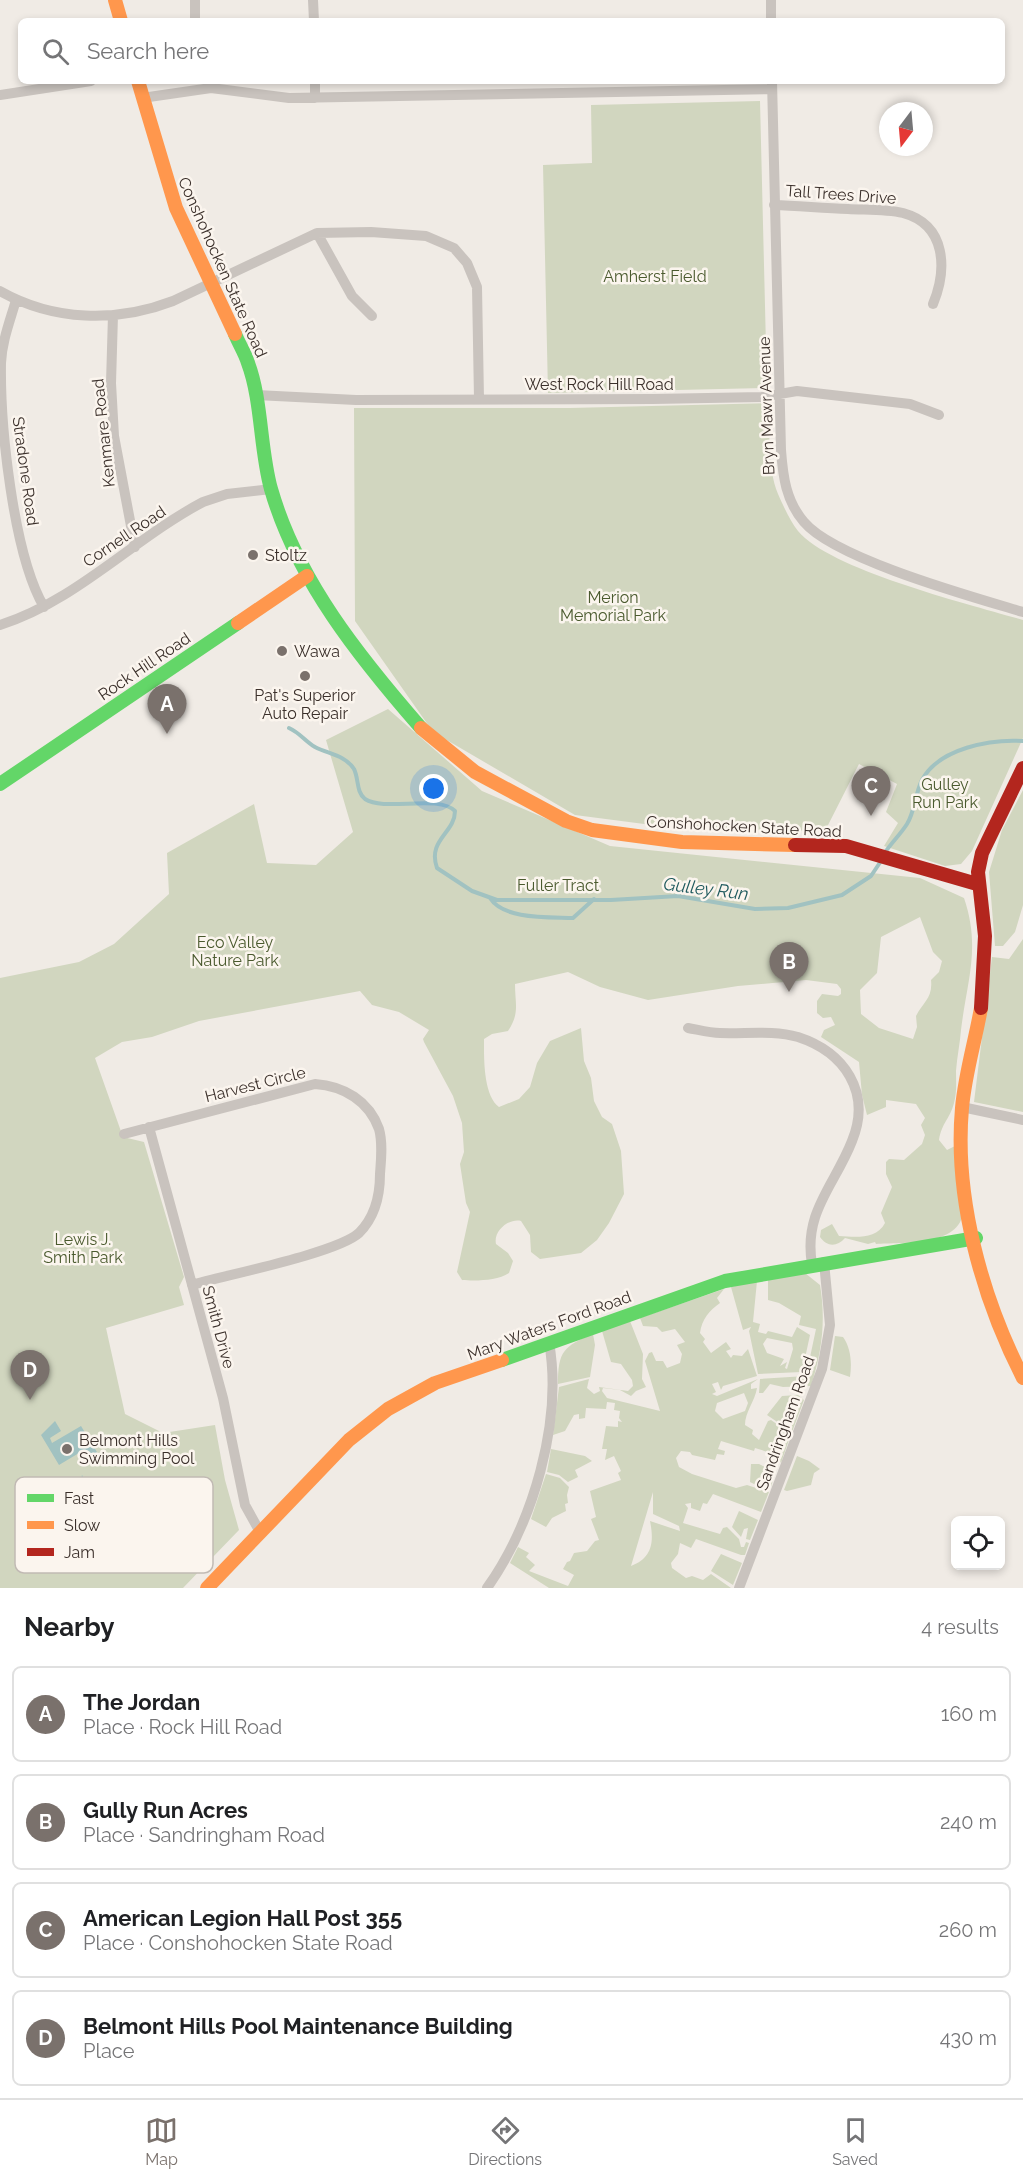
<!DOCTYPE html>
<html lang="en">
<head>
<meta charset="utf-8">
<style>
	:root { --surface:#fff; --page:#f6f6f6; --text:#202124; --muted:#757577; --line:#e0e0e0; --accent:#7a716c }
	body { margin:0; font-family:Raleway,sans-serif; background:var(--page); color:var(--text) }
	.controls { position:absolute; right:18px; bottom:18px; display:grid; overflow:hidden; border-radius:9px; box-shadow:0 3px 9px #0003 }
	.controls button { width:54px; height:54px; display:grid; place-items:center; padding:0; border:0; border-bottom:2px solid var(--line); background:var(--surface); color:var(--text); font:30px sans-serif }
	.compass { position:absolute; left:879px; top:102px; width:54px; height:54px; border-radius:50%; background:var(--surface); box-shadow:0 3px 9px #0003; rotate:196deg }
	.you { position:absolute; left:434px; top:789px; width:21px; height:21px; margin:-15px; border:4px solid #fff; border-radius:50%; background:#1a73e8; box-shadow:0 0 0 9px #1a73e833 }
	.badge { display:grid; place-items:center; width:39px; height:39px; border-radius:50%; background:var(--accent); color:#fff; font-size:20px; font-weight:700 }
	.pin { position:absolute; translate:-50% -50px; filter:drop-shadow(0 2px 3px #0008) }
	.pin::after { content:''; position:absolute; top:32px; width:21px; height:18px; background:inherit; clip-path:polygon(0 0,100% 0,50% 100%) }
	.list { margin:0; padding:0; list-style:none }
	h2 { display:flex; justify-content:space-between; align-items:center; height:78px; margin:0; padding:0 24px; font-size:26px }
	h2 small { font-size:20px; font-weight:400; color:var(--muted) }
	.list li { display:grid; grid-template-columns:39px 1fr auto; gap:18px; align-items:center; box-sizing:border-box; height:96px; margin:0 12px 12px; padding:0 12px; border:2px solid var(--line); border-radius:9px }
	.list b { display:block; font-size:22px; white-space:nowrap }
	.list p { margin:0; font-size:20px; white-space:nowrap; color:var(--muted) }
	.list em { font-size:20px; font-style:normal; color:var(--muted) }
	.icon { flex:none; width:33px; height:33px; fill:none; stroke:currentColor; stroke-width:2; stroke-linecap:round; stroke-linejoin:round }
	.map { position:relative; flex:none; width:1023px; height:1588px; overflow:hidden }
	.search { position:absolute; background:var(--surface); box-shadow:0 3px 9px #0003; left:18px; right:18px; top:18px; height:66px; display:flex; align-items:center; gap:15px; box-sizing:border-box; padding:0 21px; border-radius:9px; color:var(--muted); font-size:22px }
	.sheet { height:510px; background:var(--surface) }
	nav { display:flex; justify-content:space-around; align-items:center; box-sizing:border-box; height:84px; border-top:2px solid var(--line); background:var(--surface); font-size:16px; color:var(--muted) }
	nav a { display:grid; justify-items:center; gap:3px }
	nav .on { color:var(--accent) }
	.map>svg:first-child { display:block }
	.green { fill:#d1d6bf; fill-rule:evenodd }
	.water { fill:#a1c2c1 }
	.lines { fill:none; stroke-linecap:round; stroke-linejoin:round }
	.stream { stroke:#a1c2c1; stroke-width:4 }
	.street { stroke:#c9c3be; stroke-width:10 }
	.fast { stroke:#63d668; stroke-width:14 }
	.slow { stroke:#ff974d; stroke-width:14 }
	.jam { stroke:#b3261e; stroke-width:14 }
	.poi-dot { fill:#7a716c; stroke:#fbf5ee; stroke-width:2 }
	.labels { text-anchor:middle; stroke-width:5; stroke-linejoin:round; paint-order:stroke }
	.street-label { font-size:16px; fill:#3b302b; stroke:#fbf5ee }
	.park-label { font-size:16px; fill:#4a5a2e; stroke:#fbf5ee }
	.poi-label { font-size:16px; fill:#3b302b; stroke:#fbf5ee; text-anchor:start }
	.water-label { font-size:18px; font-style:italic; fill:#1f5a5e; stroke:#fbf5ee }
	.key { fill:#fbf5ee; stroke:#c1bab4; stroke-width:1.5 }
	.key-label { font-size:16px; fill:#3b302b }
</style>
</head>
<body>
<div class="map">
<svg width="1023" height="1588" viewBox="0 0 1023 1588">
	<rect width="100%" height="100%" fill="#f0ebe5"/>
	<!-- green -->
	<path class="green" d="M760,101L767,388L548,393L543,165L592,163L591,105Z
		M769,403C770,432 767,467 778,494C783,505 790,521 798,531C830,570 972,605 1023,620V738L972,851L961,864L945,866L884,846L898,823L886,812L897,784L859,764L825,831L675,828L575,815L433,732L355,621L354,408H570Z
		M388,709L482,791L610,846L920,878L964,898C981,948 967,980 961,1030C960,1043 957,1057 956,1071C956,1082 957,1092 954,1103C950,1119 942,1122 939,1140L947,1150L955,1146C958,1167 964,1190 963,1211C961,1247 901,1242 876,1244L875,1242L868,1244L845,1238C837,1247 827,1247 820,1237L821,1230L832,1224L839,1236C855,1237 876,1240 885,1223L881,1213L892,1187L886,1174V1162L889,1159L904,1160L922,1144L925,1135L921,1125L925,1118L916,1104L886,1100V1107L867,1115L862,1095L859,1062L821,1037L824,1030L835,1025L831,1017L823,1018L817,1013V1001L822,994L838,996L841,994V989L837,984L806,980L738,986L648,1000L600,987L568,972L515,984C515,1004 520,1013 508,1031L492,1034L484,1039C484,1057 483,1095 499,1107L519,1099L530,1087L537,1063L550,1041L581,1028L584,1061L591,1078L594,1101L602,1117L612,1124L621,1151L624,1194L609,1223L597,1240L581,1253L540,1259L531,1252L530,1235L521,1221C509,1218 493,1231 496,1244L508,1253L513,1261L509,1273C497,1281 475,1281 462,1280L457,1272L470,1212L466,1203L460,1164L464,1152L462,1123L453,1096L424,1042L423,1039L429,1030L399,1012L372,1005L360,991L199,1021L152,1037L122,1042L95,1058L123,1137L144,1142L184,1277L179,1287L184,1305L106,1328L125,1414L163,1433L215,1425L225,1480L239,1530L183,1588H0V978L79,962L114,944L169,894L167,853L254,804L267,863L316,865L353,832L326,740ZM920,917L933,952L942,961L939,972L931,980C933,998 923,1002 916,1016L917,1027L913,1039L879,1028L861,1014L860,990L877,973L881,937Z
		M1023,790V905L1015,932L1003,946H995L989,872L1002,830Z
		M1023,939V1112L974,1102L992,957L1009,959Z
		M805,1273L820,1285C826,1320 822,1352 811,1386L783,1387L770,1384L763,1393H759L760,1379L806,1376L816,1329L799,1325L801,1316L779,1303L768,1300V1278Z
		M757,1281L753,1322L760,1324L758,1332L766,1334L768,1331L792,1337L797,1327L810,1335L802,1372L758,1374L749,1331L751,1327L743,1330L731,1287ZM767,1338L792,1343L793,1349L787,1369L785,1368L787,1362L780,1366L784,1359L767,1353L763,1344Z
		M724,1289L717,1298L720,1303C709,1311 702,1319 700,1333L705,1339L703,1342L711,1353L726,1342L731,1349L726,1351L731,1358L733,1355L742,1356L748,1349L757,1376L723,1386L721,1390L718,1382L712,1384L716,1392L712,1394L717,1396L758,1379L751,1384V1389L757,1388C755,1401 745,1412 745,1425L753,1430L752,1434L759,1440L768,1421L771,1420L791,1434L781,1463L777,1455L755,1448L754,1451L721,1441L718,1449L725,1451L724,1455L717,1454L715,1460L692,1455L690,1452L681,1451L676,1458L679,1467L692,1474L736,1488L747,1485L769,1492L761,1512L713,1494L707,1504L703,1503L700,1511L691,1508V1503L685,1504L688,1508L683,1523L720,1534L723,1528L727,1527L739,1539L741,1547H744L746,1542L749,1543L745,1555H741L696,1539L691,1548L680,1543L678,1554L671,1563L672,1568L686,1578L692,1576L703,1580L711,1574L731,1588H549L510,1563L518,1547L529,1553L526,1557L535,1565L529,1571L568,1586L574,1575L563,1569L567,1562L570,1561L574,1553L587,1551L595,1541L599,1540L591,1519L596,1517L590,1491L621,1480L618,1473L621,1471L614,1456L605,1460L607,1449H602L606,1426L618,1427V1421L622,1422L619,1418L620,1411L614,1410L615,1403L607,1402L606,1409L586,1408L585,1418L579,1419V1414L574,1415L565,1431L553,1435L559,1387L589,1379L587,1388L594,1394L600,1391L599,1387L628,1391L633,1386L632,1380L621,1364L611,1362L602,1331L630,1321L643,1354L642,1379L646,1387L636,1391L631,1396L620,1390L603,1388L602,1391L607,1398L660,1411L645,1361L649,1353L652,1352L656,1361H663L667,1368L680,1363L682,1354L677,1345L685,1342L675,1329L662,1332L657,1327L643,1326L640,1318ZM744,1393L748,1403L745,1411L723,1419L715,1411L717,1403ZM653,1492V1514L679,1526L680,1531L650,1521C654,1541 653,1558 631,1566Z
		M593,1334L595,1345L590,1377L558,1384C558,1351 564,1346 593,1334Z
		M835,1336L843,1337C851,1348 852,1363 850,1377L830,1370Z
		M798,1395L804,1400L792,1432L767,1415L782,1396Z
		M551,1449L585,1456L592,1461L575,1470L578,1477L568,1482L559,1475L547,1472Z
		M797,1456L809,1461L820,1469L814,1473L811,1485L787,1491L784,1490Z
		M751,1464H759L775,1472L771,1487H760L750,1482Z
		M546,1474L560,1478L569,1487L567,1495L568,1503L565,1504L566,1511L552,1518L546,1527L531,1519Z
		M739,1511L758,1520L750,1540L746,1539L748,1528L744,1529L741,1537L732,1527Z
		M721,1554L742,1563L733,1585L711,1571Z"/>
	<!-- water -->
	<path class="water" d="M55,1421L61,1431L50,1438L52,1443L81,1426L100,1457L87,1465L79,1453L59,1465L41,1435Z
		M82,1475L92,1492L66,1508L57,1493L81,1479Z"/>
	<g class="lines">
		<!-- stream -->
		<path class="stream" d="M289,728C300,733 305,741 315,747C328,754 345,755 354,769C359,779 356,792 365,799C385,812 438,794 455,811C455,833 427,840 437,868L472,891L497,900H611L678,896L755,909L788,908L842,895L871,876L881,861
			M884,854C891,843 900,835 907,824C915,811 915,794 922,780C939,748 991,739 1023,741
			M490,898C504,920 549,917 573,918L594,899"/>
		<!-- street -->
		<path class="street" d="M195,0V21
			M313,0L314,21
			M771,0V21
			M315,81V98
			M772,81L781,450C783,477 786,501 804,522C835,559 973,597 1023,612
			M0,95L91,81
			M142,98L211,88L289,98L772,89
			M774,205C799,206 823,208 848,209C866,210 886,209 903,213C947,225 947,270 933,304
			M317,233L352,296L372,316
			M0,291C53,321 116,323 173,301L317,233L371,232L426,236L454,248L467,263L477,287L479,399
			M16,300C10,321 2,341 1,363C0,425 13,554 44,607
			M113,315L111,383L114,436L135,547
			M256,395L356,400L653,399L762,397L797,391L910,404L939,415
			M0,625C76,601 133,539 203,502L227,494L271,489
			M688,1028C699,1030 710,1033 720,1033C746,1034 773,1030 798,1037C844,1052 872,1092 852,1141C835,1185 803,1212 812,1264
			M962,1107L1023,1120
			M149,1127L223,1398L245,1505L260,1532
			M124,1134L315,1084C344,1086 369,1101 379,1129C383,1143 381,1160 380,1174C380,1196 375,1217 359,1233C337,1253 226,1275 192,1285
			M487,1588C533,1523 563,1422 549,1342
			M739,1588L822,1369L830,1325L824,1262"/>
		<!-- fast -->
		<path class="fast" d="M235,334C239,344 245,353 248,363C262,400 260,450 271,489C297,580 360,658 421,728
			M0,784L238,623
			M502,1360L725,1281L976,1238"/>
		<!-- slow -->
		<path class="slow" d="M115,0L121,21
			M138,81L176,208L235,334
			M238,623L307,576
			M421,728L475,772L566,821L592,830L682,842L795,845
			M981,1008C975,1042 965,1074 962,1108C954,1198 982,1298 1023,1378
			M207,1588L349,1440L388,1409L435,1383L502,1360"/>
		<!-- jam -->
		<path class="jam" d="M795,845L846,846L977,884
			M981,1008L985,936L978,872L982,853L1023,768"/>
	</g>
	<!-- markers -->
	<g class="poi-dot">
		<circle cx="253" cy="555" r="6"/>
		<circle cx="282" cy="651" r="6"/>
		<circle cx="305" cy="676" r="6"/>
		<circle cx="67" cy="1449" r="6"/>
	</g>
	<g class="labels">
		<!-- street labels -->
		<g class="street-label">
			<text transform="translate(841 194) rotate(4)" y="6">Tall Trees Drive</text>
			<text transform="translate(223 267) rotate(66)" y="6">Conshohocken State Road</text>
			<text x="599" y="390">West Rock Hill Road</text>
			<text transform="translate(766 406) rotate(-92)" y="6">Bryn Mawr Avenue</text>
			<text transform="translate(103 433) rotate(-96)" y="6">Kenmare Road</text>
			<text transform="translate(26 471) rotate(82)" y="6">Stradone Road</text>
			<text transform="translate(124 536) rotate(-34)" y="6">Cornell Road</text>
			<text transform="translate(144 666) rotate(-34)" y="6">Rock Hill Road</text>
			<text transform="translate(744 826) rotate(3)" y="6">Conshohocken State Road</text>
			<text transform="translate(255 1084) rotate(-14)" y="6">Harvest Circle</text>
			<text transform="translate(549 1325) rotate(-20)" y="6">Mary Waters Ford Road</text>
			<text transform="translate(219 1327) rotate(75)" y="6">Smith Drive</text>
			<text transform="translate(785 1423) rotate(-70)" y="6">Sandringham Road</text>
		</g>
		<!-- park labels -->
		<g class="park-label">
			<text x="655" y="282">Amherst Field</text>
			<text x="613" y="603">Merion<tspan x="613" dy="18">Memorial Park</tspan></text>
			<text x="945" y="790">Gulley<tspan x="945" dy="18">Run Park</tspan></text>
			<text x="558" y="891">Fuller Tract</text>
			<text x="235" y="948">Eco Valley<tspan x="235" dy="18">Nature Park</tspan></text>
			<text x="83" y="1245">Lewis J.<tspan x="83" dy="18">Smith Park</tspan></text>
		</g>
		<!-- poi labels -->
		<g class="poi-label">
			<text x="265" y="561">Stoltz</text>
			<text x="294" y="657">Wawa</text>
			<text x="305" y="701" text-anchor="middle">Pat's Superior<tspan x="305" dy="18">Auto Repair</tspan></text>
			<text x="79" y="1446">Belmont Hills<tspan x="79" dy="18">Swimming Pool</tspan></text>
		</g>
		<!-- water labels -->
		<g class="water-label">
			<text transform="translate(706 889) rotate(7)" y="6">Gulley Run</text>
		</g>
	</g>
	<!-- legend -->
	<rect x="15" y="1477" width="198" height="96" rx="9" class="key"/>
	<rect x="27" y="1494" width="27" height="8" fill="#63d668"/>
	<rect x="27" y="1521" width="27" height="8" fill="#ff974d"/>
	<rect x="27" y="1548" width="27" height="8" fill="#b3261e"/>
	<g class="key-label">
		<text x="64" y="1504">Fast</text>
		<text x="64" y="1531">Slow</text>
		<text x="64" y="1558">Jam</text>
	</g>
</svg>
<div class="controls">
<button><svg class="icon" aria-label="locate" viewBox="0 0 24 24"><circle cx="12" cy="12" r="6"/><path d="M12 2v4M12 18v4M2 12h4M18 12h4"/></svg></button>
</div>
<svg class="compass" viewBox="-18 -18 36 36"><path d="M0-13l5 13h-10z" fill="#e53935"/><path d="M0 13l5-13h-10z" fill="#757577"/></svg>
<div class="you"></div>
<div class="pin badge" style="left:167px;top:734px">A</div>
<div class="pin badge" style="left:789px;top:992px">B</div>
<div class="pin badge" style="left:871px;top:816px">C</div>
<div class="pin badge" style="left:30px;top:1400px">D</div>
<div class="search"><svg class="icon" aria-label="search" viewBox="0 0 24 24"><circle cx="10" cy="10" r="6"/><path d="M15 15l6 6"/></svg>Search here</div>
</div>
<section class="sheet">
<h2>Nearby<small>4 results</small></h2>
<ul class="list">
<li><span class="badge">A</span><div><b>The Jordan</b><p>Place · Rock Hill Road</p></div><em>160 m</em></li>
<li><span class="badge">B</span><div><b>Gully Run Acres</b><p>Place · Sandringham Road</p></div><em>240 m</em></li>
<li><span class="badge">C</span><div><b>American Legion Hall Post 355</b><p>Place · Conshohocken State Road</p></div><em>260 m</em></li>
<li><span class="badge">D</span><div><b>Belmont Hills Pool Maintenance Building</b><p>Place</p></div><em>430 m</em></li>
</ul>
</section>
<nav>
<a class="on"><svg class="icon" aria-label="map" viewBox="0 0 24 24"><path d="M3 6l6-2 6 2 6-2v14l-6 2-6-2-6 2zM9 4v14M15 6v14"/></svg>Map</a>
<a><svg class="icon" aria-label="directions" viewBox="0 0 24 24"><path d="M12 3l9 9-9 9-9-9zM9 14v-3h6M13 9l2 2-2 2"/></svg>Directions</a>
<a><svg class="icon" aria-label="saved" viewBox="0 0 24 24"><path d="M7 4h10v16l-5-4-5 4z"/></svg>Saved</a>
</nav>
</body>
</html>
